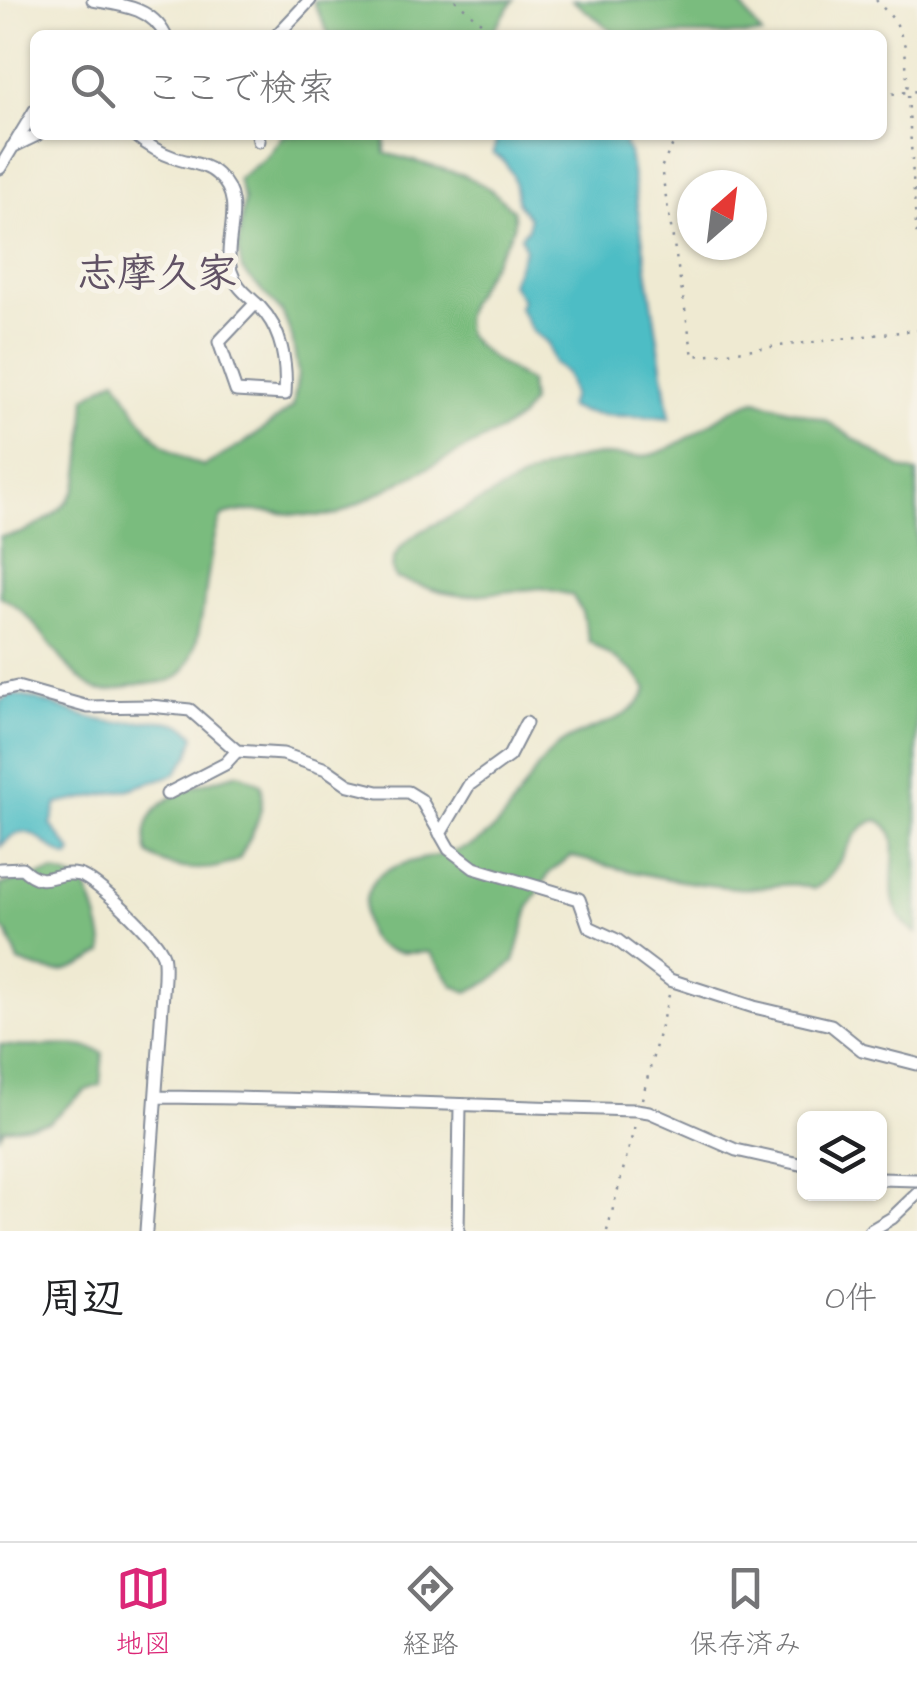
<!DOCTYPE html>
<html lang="ja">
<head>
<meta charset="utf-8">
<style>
	:root { --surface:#fff; --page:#f6f6f6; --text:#202124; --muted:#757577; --line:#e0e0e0; --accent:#db2777 }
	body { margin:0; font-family:"Architects Daughter","Klee One",sans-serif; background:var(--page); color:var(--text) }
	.controls { position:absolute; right:30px; bottom:30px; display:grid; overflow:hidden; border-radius:15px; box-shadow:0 2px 8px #0004 }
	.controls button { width:90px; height:90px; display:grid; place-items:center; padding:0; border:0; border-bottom:2px solid var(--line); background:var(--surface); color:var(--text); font:50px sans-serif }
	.compass { position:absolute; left:677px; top:170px; width:90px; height:90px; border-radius:50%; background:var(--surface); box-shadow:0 2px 8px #0004; rotate:28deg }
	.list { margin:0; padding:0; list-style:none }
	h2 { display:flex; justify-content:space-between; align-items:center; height:130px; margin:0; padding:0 40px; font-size:42px }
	h2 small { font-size:32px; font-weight:400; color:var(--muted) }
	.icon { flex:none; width:55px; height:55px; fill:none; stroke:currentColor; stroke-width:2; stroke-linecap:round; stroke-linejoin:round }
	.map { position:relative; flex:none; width:917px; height:1231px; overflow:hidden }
	.search { position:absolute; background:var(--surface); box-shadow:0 2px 8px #0004; left:30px; right:30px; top:30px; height:110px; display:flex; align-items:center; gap:25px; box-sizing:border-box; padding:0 35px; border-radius:15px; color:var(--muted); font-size:38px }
	.sheet { height:310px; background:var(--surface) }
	nav { display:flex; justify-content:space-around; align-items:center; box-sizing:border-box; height:140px; border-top:2px solid var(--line); background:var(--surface); font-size:28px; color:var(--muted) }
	nav a { display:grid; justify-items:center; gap:5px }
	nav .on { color:var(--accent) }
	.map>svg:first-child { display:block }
	.forest { fill:#7abc7e; stroke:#4a766e; stroke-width:2.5 }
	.water { fill:#4ebdc5; stroke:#347692; stroke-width:2.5 }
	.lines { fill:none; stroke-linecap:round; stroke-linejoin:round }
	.street-casing { stroke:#858c98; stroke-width:15 }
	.path { stroke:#858c98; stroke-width:2.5; stroke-dasharray:2.5 8; stroke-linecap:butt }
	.street { stroke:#fff; stroke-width:11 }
	.labels { text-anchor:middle; stroke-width:10; stroke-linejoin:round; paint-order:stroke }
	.quarter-label { font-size:40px; font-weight:bold; fill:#615265; stroke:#f7f3e8 }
</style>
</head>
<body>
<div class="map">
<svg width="917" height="1231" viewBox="0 0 917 1231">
	<rect width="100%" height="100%" fill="#f7f3e8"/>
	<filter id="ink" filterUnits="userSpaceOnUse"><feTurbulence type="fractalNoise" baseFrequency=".01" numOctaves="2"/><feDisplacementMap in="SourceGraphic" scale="20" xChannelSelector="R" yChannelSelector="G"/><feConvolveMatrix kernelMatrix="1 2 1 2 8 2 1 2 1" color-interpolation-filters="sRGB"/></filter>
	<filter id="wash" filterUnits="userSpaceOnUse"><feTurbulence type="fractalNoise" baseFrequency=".0048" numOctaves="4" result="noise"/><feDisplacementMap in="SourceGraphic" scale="40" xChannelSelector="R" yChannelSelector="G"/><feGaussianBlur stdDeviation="2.25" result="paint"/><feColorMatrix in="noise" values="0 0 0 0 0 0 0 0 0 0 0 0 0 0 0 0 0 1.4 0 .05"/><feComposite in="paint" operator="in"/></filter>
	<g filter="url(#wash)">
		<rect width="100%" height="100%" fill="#efead2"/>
		<!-- forest -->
		<path class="forest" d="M514,0L490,35H329L313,1Z
			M572,0H741L740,4L762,35H618Z
			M283,135H385V153L464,175L490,189L513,210C517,224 511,234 503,246C453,329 441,327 529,382L531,402L520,418L500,431L336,515C299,520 256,503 222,516C203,553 208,658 176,678C166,684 150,683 138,684C124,686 106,696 93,688C55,665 43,618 0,596V536C26,538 68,510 77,485C84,466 84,419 86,397L116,378C141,419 154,451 204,466L243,444L293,407L298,374L292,337L282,312L242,270L238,249L244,200L238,179L267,157Z
			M756,400L825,420L902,469L917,473V934C865,900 917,837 878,820C846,826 844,876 813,889C789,878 763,891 737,888C680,883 626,872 571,856L550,872L530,905L514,962L489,982L467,992L454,986L429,952C411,953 394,955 377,945C358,933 362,888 379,876C405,856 445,859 474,844C514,822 525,772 559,745C585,725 636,723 647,689L634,672L589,641L582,612L572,595L542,588L463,596L440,592L395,578C389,565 394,554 404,544C420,529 439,523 457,513C498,493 546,461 593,456C613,453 634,460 654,454C692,442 718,411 756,400Z
			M239,773L261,784C267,810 251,836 239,859C214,874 171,872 148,854C131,798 200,784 239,773Z
			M54,872C64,875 78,878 85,887C93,898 105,939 103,953C69,974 56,977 19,962L8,934L0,927V885Z
			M0,1044C33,1052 71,1037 103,1053L100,1085L86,1090L49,1122L4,1129L0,1135Z"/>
		<!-- water -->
		<path class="water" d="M498,135H627L624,146L629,152L670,418C636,413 600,421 568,407L572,395L566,373L554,364L548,343L532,331L519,307L522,300L511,283L525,249L521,236L528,228L529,218L518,203L513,175L503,160L493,153Z
			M11,695C46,697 78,719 112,722C136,724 180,712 195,736L189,755L175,774L130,789L57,804L51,825L72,852L69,857C39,847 30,813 0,847V701Z"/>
	</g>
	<g filter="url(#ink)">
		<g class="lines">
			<defs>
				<path id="street" d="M93,0C121,5 151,7 165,35
					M277,35L310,0
					M135,135C147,145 160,153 175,158C190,163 207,164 218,175C248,202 222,239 231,271C236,288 249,296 260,307C282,330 287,364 285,394L236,391L219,342L256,303
					M258,135L259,141
					M12,147L37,135
					M0,168L35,110
					M0,691L17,687L88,707L150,706L190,710L237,751L283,754L326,769L349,785L378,792H408L421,800L449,849L474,868L579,899L589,927L617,940L670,980L754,1007L831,1025L862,1050L917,1064
					M167,794L225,764L237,751
					M440,834L469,785L509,756L526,723
					M0,869L22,868C46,891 53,869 79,875C96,879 158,939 163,955C165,962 164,971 164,978L146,1231
					M157,1097C317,1098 476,1106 636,1110L649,1112L736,1150L804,1165
					M880,1179L917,1180
					M458,1231L460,1106
					M870,1231L892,1218L917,1194"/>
			</defs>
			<!-- street casing -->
			<use href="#street" class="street-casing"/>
			<!-- path -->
			<path class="path" d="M455,0L496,35
				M876,0L896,22L905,46L917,242
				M882,95L917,91
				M674,135H680
				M677,136L661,168L693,356L917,330
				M642,1099L670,991
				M607,1231L636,1121"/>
			<!-- street -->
			<use href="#street" class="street"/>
		</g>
	</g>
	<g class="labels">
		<!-- quarter labels -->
		<g class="quarter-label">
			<text x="157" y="286">志摩久家</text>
		</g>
	</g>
</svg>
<div class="controls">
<button><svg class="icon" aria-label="layers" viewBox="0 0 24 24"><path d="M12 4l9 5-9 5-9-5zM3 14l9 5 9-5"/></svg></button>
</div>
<svg class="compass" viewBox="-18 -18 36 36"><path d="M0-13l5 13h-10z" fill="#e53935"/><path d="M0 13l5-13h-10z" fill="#757577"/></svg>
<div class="search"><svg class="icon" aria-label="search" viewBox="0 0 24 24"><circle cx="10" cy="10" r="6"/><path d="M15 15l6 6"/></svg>ここで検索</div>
</div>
<section class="sheet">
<h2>周辺<small>0件</small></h2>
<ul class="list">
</ul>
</section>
<nav>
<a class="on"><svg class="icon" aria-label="map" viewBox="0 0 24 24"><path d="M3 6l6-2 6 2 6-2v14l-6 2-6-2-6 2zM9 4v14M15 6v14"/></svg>地図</a>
<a><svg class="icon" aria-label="directions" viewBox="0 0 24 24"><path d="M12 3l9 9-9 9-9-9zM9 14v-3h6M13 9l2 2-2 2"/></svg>経路</a>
<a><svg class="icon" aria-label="saved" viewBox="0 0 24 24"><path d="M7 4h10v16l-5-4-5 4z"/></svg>保存済み</a>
</nav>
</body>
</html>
